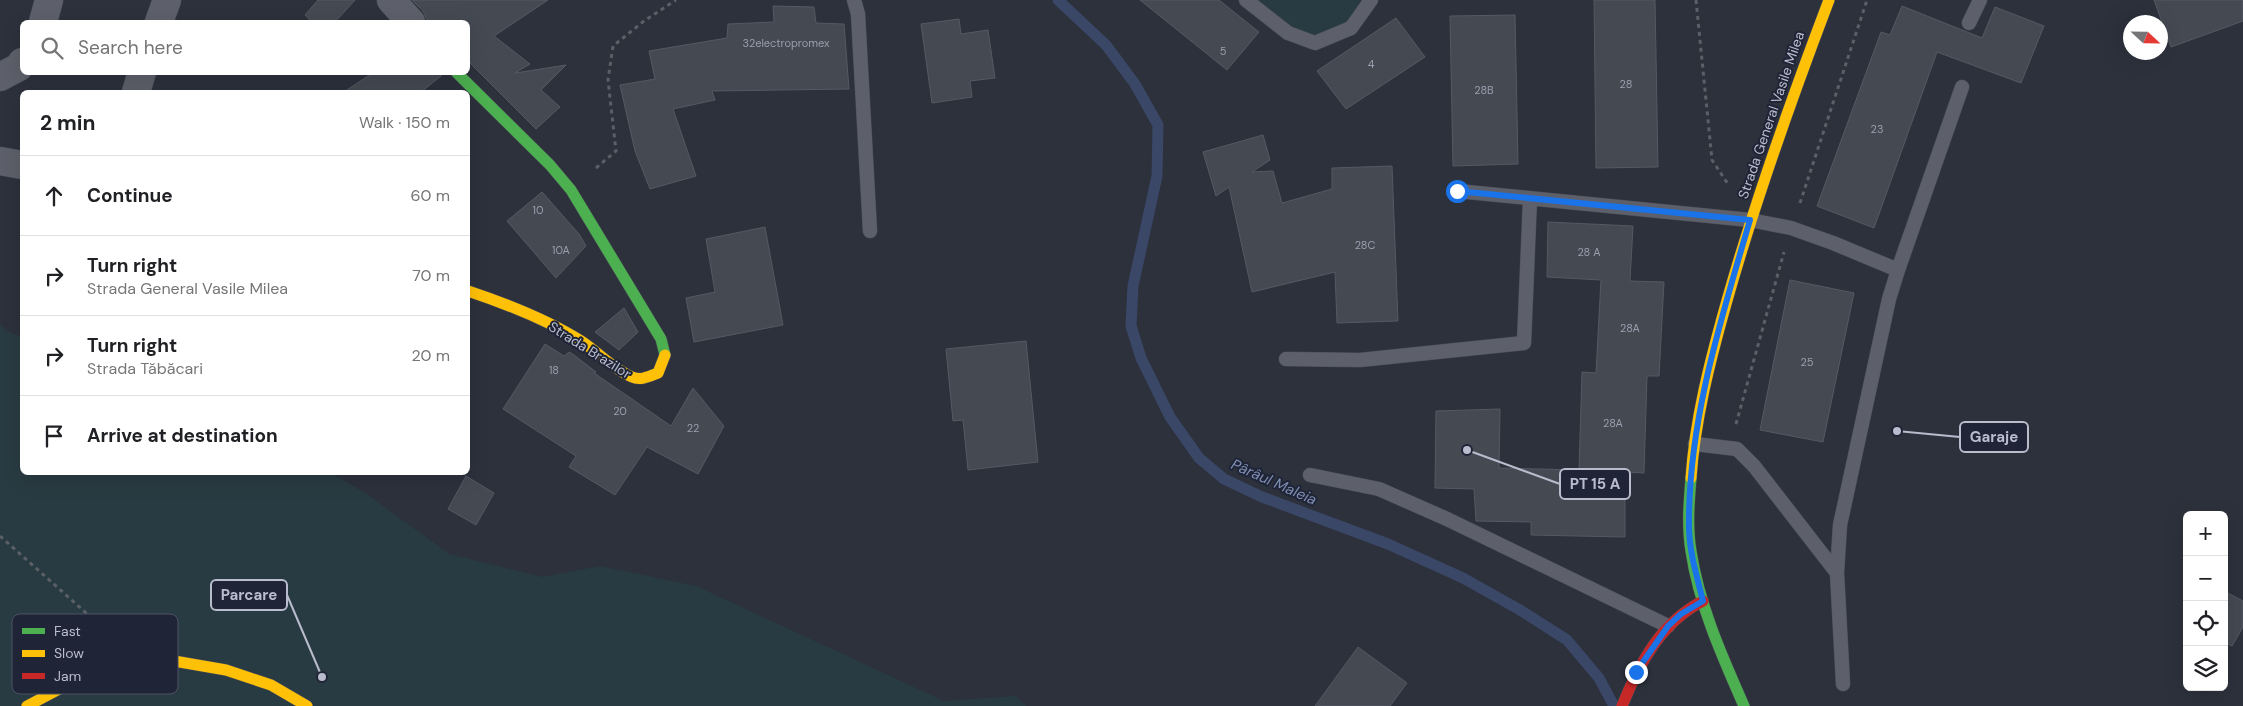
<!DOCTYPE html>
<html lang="en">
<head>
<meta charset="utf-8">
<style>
	:root { --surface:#fff; --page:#f6f6f6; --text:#202124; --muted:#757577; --line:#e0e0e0 }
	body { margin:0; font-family:"DM Sans",sans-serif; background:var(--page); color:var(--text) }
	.controls { position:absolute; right:15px; bottom:15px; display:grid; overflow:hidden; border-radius:8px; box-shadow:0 5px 20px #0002 }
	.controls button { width:45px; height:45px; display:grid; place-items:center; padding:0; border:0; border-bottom:1px solid var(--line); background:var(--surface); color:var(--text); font:25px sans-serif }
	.compass { position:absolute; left:2123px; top:15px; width:45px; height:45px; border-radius:50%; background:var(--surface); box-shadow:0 5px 20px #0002; rotate:112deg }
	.stop { position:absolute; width:15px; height:15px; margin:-11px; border:4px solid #1a73e8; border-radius:50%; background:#fff }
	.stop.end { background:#1a73e8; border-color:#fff; box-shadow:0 1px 5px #0008 }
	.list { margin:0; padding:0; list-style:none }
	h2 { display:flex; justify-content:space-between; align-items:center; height:65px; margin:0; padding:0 20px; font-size:21px }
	h2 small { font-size:16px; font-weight:400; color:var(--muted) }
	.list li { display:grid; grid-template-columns:32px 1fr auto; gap:15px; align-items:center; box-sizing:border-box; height:80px; padding:0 20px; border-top:1px solid var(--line) }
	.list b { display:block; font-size:19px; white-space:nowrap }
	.list p { margin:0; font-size:16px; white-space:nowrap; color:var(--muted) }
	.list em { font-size:16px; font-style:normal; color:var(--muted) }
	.icon { flex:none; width:28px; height:28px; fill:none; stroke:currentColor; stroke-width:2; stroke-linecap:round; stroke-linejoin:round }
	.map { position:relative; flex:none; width:2243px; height:706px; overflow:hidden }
	.search { position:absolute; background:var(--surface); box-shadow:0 5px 20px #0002; left:20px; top:20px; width:450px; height:55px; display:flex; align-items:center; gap:12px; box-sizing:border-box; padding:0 18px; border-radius:8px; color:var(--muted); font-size:19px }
	.panel { position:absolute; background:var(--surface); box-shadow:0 5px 20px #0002; left:20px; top:90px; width:450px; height:385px; border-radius:8px }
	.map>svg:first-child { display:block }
	.green { fill:#293b42 }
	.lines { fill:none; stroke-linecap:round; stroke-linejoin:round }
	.stream { stroke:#3b4767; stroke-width:11 }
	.building { fill:#454952; stroke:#555963 }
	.lane-casing { stroke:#494c55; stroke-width:15 }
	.street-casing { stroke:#494c55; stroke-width:29 }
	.fast-casing { stroke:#494c55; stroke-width:12 }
	.slow-casing { stroke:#494c55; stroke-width:12 }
	.jam-casing { stroke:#494c55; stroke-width:12 }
	.path { stroke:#5b5f66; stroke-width:3; stroke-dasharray:4 4; stroke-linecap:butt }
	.lane { stroke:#5d606a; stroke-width:14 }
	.street { stroke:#5d606a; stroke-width:28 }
	.fast { stroke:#4caf50; stroke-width:11 }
	.slow { stroke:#ffc107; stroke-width:11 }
	.jam { stroke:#c62828; stroke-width:11 }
	.route { stroke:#1a73e8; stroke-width:6 }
	.labels { text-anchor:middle; stroke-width:4; stroke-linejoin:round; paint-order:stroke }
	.number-label { font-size:11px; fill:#9b9fae }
	.street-label { font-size:14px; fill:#b8bccc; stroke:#1f2537 }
	.water-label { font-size:15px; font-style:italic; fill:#7f8eb3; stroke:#1f2537 }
	.key { fill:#1f2537; stroke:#4d5264; stroke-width:1 }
	.key-label { font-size:14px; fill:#b8bccc }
	.leader { fill:none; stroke:#b8bccc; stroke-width:2 }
	.callout-dot { fill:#b8bccc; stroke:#1f2537; stroke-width:2 }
	.callout { fill:#1f2537; stroke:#b8bccc; stroke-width:2 }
	.callout-label { font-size:15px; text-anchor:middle; font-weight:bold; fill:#b8bccc }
</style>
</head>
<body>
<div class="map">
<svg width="2243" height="706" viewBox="0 0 2243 706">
	<rect width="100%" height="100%" fill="#2c313c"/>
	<!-- green -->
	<path class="green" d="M1256,0H1364L1345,24L1313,37L1284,24Z
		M0,324L7,331L22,337V472L331,473L367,494L449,554L543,577L600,566L696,586L944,701L1016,696L1026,706H0Z"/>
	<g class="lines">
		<!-- stream -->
		<path class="stream" d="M1058,0L1106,45L1135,84L1158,125L1157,176L1133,286L1131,326L1141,358L1170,417L1199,458L1224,479L1262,497L1388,544L1463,578L1520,610L1567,640L1599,678L1614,706"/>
	</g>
	<!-- building -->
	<path class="building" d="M318,0H355L335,22H312L305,15Z
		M412,0H548L494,36L530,64L515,73L566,65L541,90L560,107L536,129L468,61V22H428L423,11Z
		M1140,0H1219L1259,32L1227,70Z
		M1594,0H1655L1658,167L1596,168Z
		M2154,0H2243V21L2171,47Z
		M773,6L814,7L816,23L844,24L849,89L712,91L715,100L673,109L696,176L650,189L635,151L620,85L655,79L649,51L727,38L728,24L774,22Z
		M1902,6L1982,38L1995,7L2044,26L2021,83L1937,52L1874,228L1817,206L1881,32L1890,35Z
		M1515,15L1518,164L1453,166L1450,16Z
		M1396,18L1425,57L1346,109L1317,71Z
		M959,19L961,34L988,30L995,78L970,81L972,97L932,103L921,24Z
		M374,72H441V76L421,92H344Z
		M1263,135L1270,160L1252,172L1273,171L1282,203L1332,189V168L1392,166L1398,321L1337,323L1335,272L1252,292L1229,187L1216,196L1203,152Z
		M542,192L579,234L586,246L556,278L507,221Z
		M1548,222L1633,226L1630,281L1664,282L1659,376H1647L1644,473L1625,472V537L1531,535V522L1476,521L1474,489L1435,488L1436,411L1500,409L1499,468L1579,470L1582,372L1596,373L1601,280L1547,277Z
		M765,227L783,325L694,342L686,298L715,292L706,239Z
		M1790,280L1854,293L1823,442L1760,430Z
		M624,308L638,332L619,350L595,332Z
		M1026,341L1038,462L968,470L963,420L953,421L946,349Z
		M545,344L564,356L569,352L574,355L596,372L594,373L671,426L693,388L724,426L698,474L647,447L615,495L569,467L576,456L503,409Z
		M466,476L494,493L476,525L448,509Z
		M2224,591L2243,601V627L2232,646L2224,642Z
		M1358,647L1407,683L1390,706H1315Z"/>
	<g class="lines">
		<defs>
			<path id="lane" d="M854,0L858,14L870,231
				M1246,0L1288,33L1315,43L1351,28L1371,0
				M1969,23L1980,0
				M1457,191L1750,220L1791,228L1833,243L1898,270L1889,299L1840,525L1837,573L1754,466L1737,449L1695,444
				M1898,270L1962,87
				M1286,359L1360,360L1524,343L1530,199
				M1310,475L1379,489L1447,519L1668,626
				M1837,573L1843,684"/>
			<path id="street" d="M391,0L411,22
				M43,22L49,0
				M159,22L167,0
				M0,77L19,67L22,62
				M136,92L142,72
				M0,161L22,165"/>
			<path id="fast" d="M456,72L550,165L571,190L661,339L665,355
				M1691,478C1689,502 1687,527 1691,551C1699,605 1722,656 1744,706"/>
			<path id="slow" d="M468,291C507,304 546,319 581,341C598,352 613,369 632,377C641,381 650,376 658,373L665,355
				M1691,478C1695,419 1710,361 1726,304C1755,201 1791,100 1829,0
				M27,706L84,676L144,664L174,661L226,670L271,685L307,706"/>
			<path id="jam" d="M1622,706C1639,664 1661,622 1703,601"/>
		</defs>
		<!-- lane casing -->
		<use href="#lane" class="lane-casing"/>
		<!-- street casing -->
		<use href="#street" class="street-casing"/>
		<!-- fast casing -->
		<use href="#fast" class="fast-casing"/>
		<!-- slow casing -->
		<use href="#slow" class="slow-casing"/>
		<!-- jam casing -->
		<use href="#jam" class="jam-casing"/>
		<!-- path -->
		<path class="path" d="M1696,0L1712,160L1728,184
			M596,168L616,151L608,80L613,46L644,21L676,0
			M1800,203L1867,0
			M1736,424L1784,252
			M0,536L113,637"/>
		<!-- lane -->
		<use href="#lane" class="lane"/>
		<!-- street -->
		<use href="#street" class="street"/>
		<!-- fast -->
		<use href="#fast" class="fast"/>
		<!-- slow -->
		<use href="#slow" class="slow"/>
		<!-- jam -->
		<use href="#jam" class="jam"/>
	</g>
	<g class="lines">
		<!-- route -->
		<path class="route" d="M1457,191L1750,220C1721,319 1688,422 1689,526C1689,551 1697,577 1703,601L1681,614L1668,626L1636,672"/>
	</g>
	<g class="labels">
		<!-- number labels -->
		<g class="number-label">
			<text x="786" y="47">32electropromex</text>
			<text x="1223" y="55">5</text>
			<text x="1371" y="68">4</text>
			<text x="1626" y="88">28</text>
			<text x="1484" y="94">28B</text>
			<text x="1877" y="133">23</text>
			<text x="538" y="214">10</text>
			<text x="1365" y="249">28C</text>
			<text x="561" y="254">10A</text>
			<text x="1589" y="256">28 A</text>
			<text x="1630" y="332">28A</text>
			<text x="1807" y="366">25</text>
			<text x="554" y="374">18</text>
			<text x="620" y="415">20</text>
			<text x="1613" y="427">28A</text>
			<text x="693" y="432">22</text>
		</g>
		<!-- street labels -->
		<g class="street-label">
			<text transform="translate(1771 115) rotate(-71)" y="5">Strada General Vasile Milea</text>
			<text transform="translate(590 350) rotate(32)" y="5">Strada Brazilor</text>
		</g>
		<!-- water labels -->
		<g class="water-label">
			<text transform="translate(1274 482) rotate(24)" y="5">Pârâul Maleia</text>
		</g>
	</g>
	<!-- legend -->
	<rect x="12" y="614" width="166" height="80" rx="8" class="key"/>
	<rect x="22" y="628" width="23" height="6" fill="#4caf50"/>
	<rect x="22" y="650" width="23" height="7" fill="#ffc107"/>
	<rect x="22" y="673" width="23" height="6" fill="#c62828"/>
	<g class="key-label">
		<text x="54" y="636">Fast</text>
		<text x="54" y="658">Slow</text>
		<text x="54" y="681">Jam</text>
	</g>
	<!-- callouts -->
	<path class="leader" d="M1897 431L1960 437M1467 450L1560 484M322 677L287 595"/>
	<g class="callout-dot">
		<circle cx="1897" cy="431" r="5"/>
		<circle cx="1467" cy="450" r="5"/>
		<circle cx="322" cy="677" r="5"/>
	</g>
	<g class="callout">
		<rect x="1960" y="422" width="68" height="30" rx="5"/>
		<rect x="1560" y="469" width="70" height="30" rx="5"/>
		<rect x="211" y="580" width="76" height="30" rx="5"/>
	</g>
	<g class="callout-label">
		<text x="1994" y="442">Garaje</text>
		<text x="1595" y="489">PT 15 A</text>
		<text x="249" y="600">Parcare</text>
	</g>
</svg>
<div class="controls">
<button>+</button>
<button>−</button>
<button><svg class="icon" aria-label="locate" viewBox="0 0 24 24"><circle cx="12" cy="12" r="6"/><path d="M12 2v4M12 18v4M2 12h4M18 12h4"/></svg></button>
<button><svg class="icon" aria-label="layers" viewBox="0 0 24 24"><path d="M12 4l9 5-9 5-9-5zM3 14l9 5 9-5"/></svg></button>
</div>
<svg class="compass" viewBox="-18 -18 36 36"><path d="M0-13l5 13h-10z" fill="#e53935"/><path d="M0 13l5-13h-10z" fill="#757577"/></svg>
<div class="stop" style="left:1457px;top:191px"></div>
<div class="stop end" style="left:1636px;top:672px"></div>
<div class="search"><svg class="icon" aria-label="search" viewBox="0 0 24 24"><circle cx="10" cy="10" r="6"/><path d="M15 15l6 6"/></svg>Search here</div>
<section class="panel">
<h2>2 min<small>Walk · 150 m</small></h2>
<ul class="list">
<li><svg class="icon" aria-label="ahead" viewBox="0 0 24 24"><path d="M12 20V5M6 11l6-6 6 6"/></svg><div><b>Continue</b></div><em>60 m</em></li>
<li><svg class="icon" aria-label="right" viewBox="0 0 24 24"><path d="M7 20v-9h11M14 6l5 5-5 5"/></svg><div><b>Turn right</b><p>Strada General Vasile Milea</p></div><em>70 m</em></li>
<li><svg class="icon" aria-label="right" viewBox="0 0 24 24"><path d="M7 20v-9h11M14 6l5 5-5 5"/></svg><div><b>Turn right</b><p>Strada Tăbăcari</p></div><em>20 m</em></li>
<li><svg class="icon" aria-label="arrive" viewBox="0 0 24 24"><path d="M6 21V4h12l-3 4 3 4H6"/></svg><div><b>Arrive at destination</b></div></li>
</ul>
</section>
</div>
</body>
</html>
